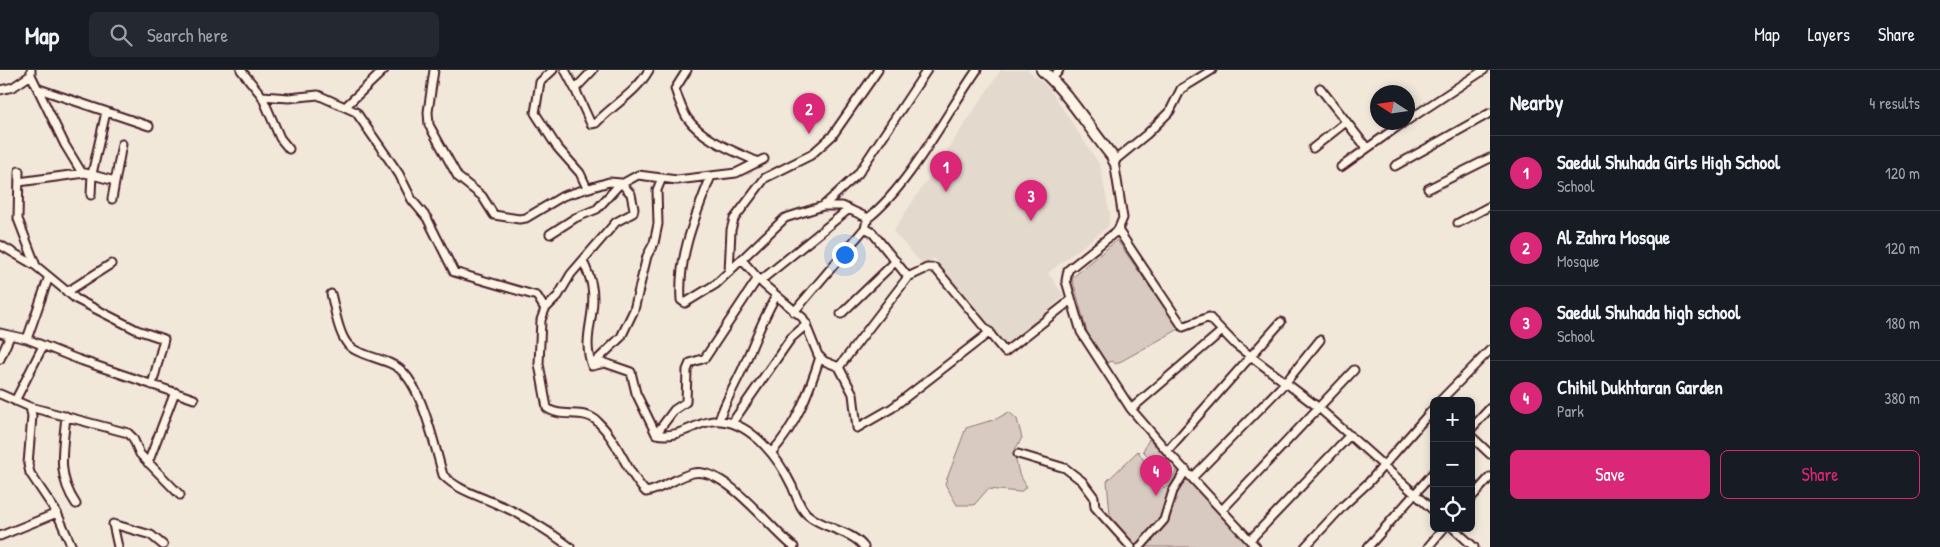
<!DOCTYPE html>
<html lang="en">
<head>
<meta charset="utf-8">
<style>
	:root { --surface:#171b24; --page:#242831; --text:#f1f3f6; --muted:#9ea1a6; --line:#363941; --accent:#db2777 }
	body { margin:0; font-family:"Patrick Hand",sans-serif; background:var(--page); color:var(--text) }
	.controls { position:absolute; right:15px; bottom:15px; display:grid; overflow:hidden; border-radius:8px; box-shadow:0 2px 8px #0003 }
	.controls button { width:45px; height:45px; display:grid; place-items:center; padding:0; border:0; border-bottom:1px solid var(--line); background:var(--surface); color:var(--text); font:25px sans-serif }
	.compass { position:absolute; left:1370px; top:15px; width:45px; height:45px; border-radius:50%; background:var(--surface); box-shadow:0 2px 8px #0003; rotate:282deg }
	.you { position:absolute; left:844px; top:184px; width:18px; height:18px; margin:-12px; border:4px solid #fff; border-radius:50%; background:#1a73e8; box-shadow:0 0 0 8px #1a73e833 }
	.badge { display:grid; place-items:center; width:32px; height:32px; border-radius:50%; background:var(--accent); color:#fff; font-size:16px; font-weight:700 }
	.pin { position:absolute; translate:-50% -41px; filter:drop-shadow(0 1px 2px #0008) }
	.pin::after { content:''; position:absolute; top:26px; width:18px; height:15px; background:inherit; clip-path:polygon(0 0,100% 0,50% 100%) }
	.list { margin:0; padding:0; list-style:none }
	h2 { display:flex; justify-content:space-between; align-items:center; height:65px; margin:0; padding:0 20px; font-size:21px }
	h2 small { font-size:16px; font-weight:400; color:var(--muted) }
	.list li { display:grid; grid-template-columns:32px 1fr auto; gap:15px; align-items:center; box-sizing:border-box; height:75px; padding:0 20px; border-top:1px solid var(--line) }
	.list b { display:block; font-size:19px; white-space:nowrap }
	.list p { margin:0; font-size:16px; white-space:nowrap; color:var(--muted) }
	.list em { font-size:16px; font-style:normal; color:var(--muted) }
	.actions { display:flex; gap:10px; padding:15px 20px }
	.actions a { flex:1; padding:11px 0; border:1px solid var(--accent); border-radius:8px; text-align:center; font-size:18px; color:var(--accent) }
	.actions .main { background:var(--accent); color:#fff }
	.icon { flex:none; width:28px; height:28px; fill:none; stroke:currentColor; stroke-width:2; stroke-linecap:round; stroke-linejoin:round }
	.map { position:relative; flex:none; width:1490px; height:477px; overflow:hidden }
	header { display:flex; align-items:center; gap:30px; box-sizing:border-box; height:70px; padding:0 25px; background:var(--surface); border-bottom:1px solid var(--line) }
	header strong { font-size:24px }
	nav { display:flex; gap:28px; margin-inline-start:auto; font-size:18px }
	.search { width:350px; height:45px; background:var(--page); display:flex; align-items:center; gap:12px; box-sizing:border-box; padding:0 18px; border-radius:8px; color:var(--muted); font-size:19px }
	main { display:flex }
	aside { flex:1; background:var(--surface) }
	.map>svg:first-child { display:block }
	.built { fill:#e4d9cd }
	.green { fill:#d8cac0; stroke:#917476 }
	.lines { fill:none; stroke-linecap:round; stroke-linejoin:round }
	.street-casing { stroke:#4a1f2b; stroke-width:11 }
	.secondary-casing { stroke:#4a1f2b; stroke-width:14 }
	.street { stroke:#fcf5e5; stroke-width:7 }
	.secondary { stroke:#fcf5e5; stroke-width:10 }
</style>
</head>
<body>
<header>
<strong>Map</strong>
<div class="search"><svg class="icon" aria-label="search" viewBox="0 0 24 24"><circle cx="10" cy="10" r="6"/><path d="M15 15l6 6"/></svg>Search here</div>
<nav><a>Map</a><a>Layers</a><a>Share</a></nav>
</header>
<main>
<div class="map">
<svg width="1490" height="477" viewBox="0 0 1490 477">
	<rect width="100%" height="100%" fill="#f1e8da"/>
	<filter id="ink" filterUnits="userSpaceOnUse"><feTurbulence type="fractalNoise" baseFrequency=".02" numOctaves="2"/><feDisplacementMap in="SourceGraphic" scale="10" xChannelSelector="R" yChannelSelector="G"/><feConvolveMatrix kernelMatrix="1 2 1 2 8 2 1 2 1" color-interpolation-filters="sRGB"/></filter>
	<g filter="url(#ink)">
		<!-- built -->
		<path class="built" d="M1001,0H1028L1048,17L1100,95L1110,145L1108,157L1048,203L1064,226L1005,279L934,188L924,196L893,161Z"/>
		<!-- green -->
		<path class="green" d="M1117,170L1179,259L1116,294L1112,291L1106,293L1087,262L1072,208Z
			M1009,342L1017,349L1022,368L1014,381L1019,404L1027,417L1020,422L988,419L974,435H957L945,414L966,358L996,349Z
			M1149,369L1166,387L1161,399L1143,381Z
			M1138,381L1154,407L1165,418L1178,399L1249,477H1133L1114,456L1110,444L1107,411Z"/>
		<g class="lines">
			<defs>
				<path id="street" d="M241,0L262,26L280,68L289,79
					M434,0L428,42L429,55L458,107L482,126L494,145L519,149L526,148L563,126L609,112L621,113L631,124L634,139L633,143L616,152L571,204L558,226L545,239L541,250L539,294L547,338C561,349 585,338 598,352C619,372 626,402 646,422C663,419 676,407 693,403C725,396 770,459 794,477
					M553,0L540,12L535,43L557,77L580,103L587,118
					M565,0L575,19L593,0
					M687,0L675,19C678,28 682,40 687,48C703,70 734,81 758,92
					M1212,0L1181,19L1170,41L1147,64L1114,91L1123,148L1118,160L1068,200L1066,211L1081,262L1131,339L1167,381L1256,477
					M31,5L65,75L82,103
					M1052,9L1059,0
					M1320,18L1366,77
					M39,19L149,56
					M575,19L591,54L596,53C614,34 636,23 649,0
					M0,20L13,17L31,5V0
					M262,26L289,28L318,25L356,42L399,104L412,130L427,148L454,202L537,226L545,239
					M345,37L384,0
					M1408,50L1484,0
					M1313,78L1346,52
					M1395,96L1490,43
					M1341,97L1404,52
					M19,101L18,149L36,196
					M711,106C695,147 678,186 681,230L685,233L716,214L785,148L823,136H842L868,148C909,116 946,44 977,0
					M19,112L85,103L115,111
					M1428,119L1490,88
					M91,125L92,104L106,42
					M112,129L122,74
					M823,136L858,104L927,0
					M868,148L865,158L872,162L908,207L927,198H935L1005,282L1065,235L1071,228
					M1458,153L1490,136
					M1118,160L1183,257L1209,247L1236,275L1319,338L1434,441
					M550,164L575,148L597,139L618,116L638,105L677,110L736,103L764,89
					M0,175L36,196L76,229L137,260L164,269L152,315
					M742,190L763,214L803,248L818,285L824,291L839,297L853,324L857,358L892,338L990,262
					M583,191C586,199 591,208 592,217C597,245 581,267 592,296L605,293L631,302L636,323L656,364C682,370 699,348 721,351C753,354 779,389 792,416C796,425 800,439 808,445C824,459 851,460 864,477
					M729,202L731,160L734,149L765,108L811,85L832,66L878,0
					M760,211L849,139
					M67,222L111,194
					M331,224C335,238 337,259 346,272C355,287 389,287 403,302C423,322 435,377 443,405C457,420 479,426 497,434C518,442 552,463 570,477
					M794,242L865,158
					M841,244L896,191
					M0,263L27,269L77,289L194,329
					M27,269L48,209
					M0,289L10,266
					M592,295L621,267L634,240L647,186L654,173L658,154L657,120L662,108
					M839,297L908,207
					M0,324L30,337L32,346L28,394L30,403L57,443L72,477
					M15,331L43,276
					M1440,331L1490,280
					M30,337L128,363L133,368L140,384L180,425
					M1131,339L1222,261
					M66,346C63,379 56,405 76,434
					M719,350C725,332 734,317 742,300C753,275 762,250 776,226
					M732,353L791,268L807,254
					M1471,359L1490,338
					M656,364L674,340L686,332L687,300L690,293L705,288L758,208
					M1471,366L1490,384
					M1167,381L1281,252
					M771,383C796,356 809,322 820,287
					M1018,384L1065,398L1082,411L1094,427L1095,437L1131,477
					M148,393L175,322
					M1193,407L1286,312L1320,270
					M1471,428L1490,407
					M1222,440L1354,300
					M1453,458L1474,477
					M0,466L57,443
					M1250,470L1350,365
					M118,477L113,454L151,465L163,475
					M1140,477L1164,450L1173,421L1186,400
					M1305,477L1343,436L1369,412L1434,338
					M1368,477L1434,402
					M1428,477L1444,458"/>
				<path id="secondary" d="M1042,0C1069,24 1089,58 1112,86L1114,91"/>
			</defs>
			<!-- street casing -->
			<use href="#street" class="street-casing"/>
			<!-- secondary casing -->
			<use href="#secondary" class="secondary-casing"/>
			<!-- street -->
			<use href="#street" class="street"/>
			<!-- secondary -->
			<use href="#secondary" class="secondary"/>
		</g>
	</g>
</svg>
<div class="controls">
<button>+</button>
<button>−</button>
<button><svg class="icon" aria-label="locate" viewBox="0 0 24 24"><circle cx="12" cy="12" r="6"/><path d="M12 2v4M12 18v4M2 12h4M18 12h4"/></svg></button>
</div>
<svg class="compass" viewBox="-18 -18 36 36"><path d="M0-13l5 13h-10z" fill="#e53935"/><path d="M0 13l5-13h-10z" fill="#9ea1a6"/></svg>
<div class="you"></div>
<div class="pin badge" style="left:946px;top:122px">1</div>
<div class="pin badge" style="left:809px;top:64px">2</div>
<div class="pin badge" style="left:1031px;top:151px">3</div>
<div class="pin badge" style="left:1156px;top:426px">4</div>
</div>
<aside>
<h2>Nearby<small>4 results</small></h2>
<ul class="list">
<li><span class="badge">1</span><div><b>Saedul Shuhada Girls High School</b><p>School</p></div><em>120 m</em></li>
<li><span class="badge">2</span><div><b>Al Zahra Mosque</b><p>Mosque</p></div><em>120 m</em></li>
<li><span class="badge">3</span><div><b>Saedul Shuhada high school</b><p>School</p></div><em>180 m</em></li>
<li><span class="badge">4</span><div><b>Chihil Dukhtaran Garden</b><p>Park</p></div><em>380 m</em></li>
</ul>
<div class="actions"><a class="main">Save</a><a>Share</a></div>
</aside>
</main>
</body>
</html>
